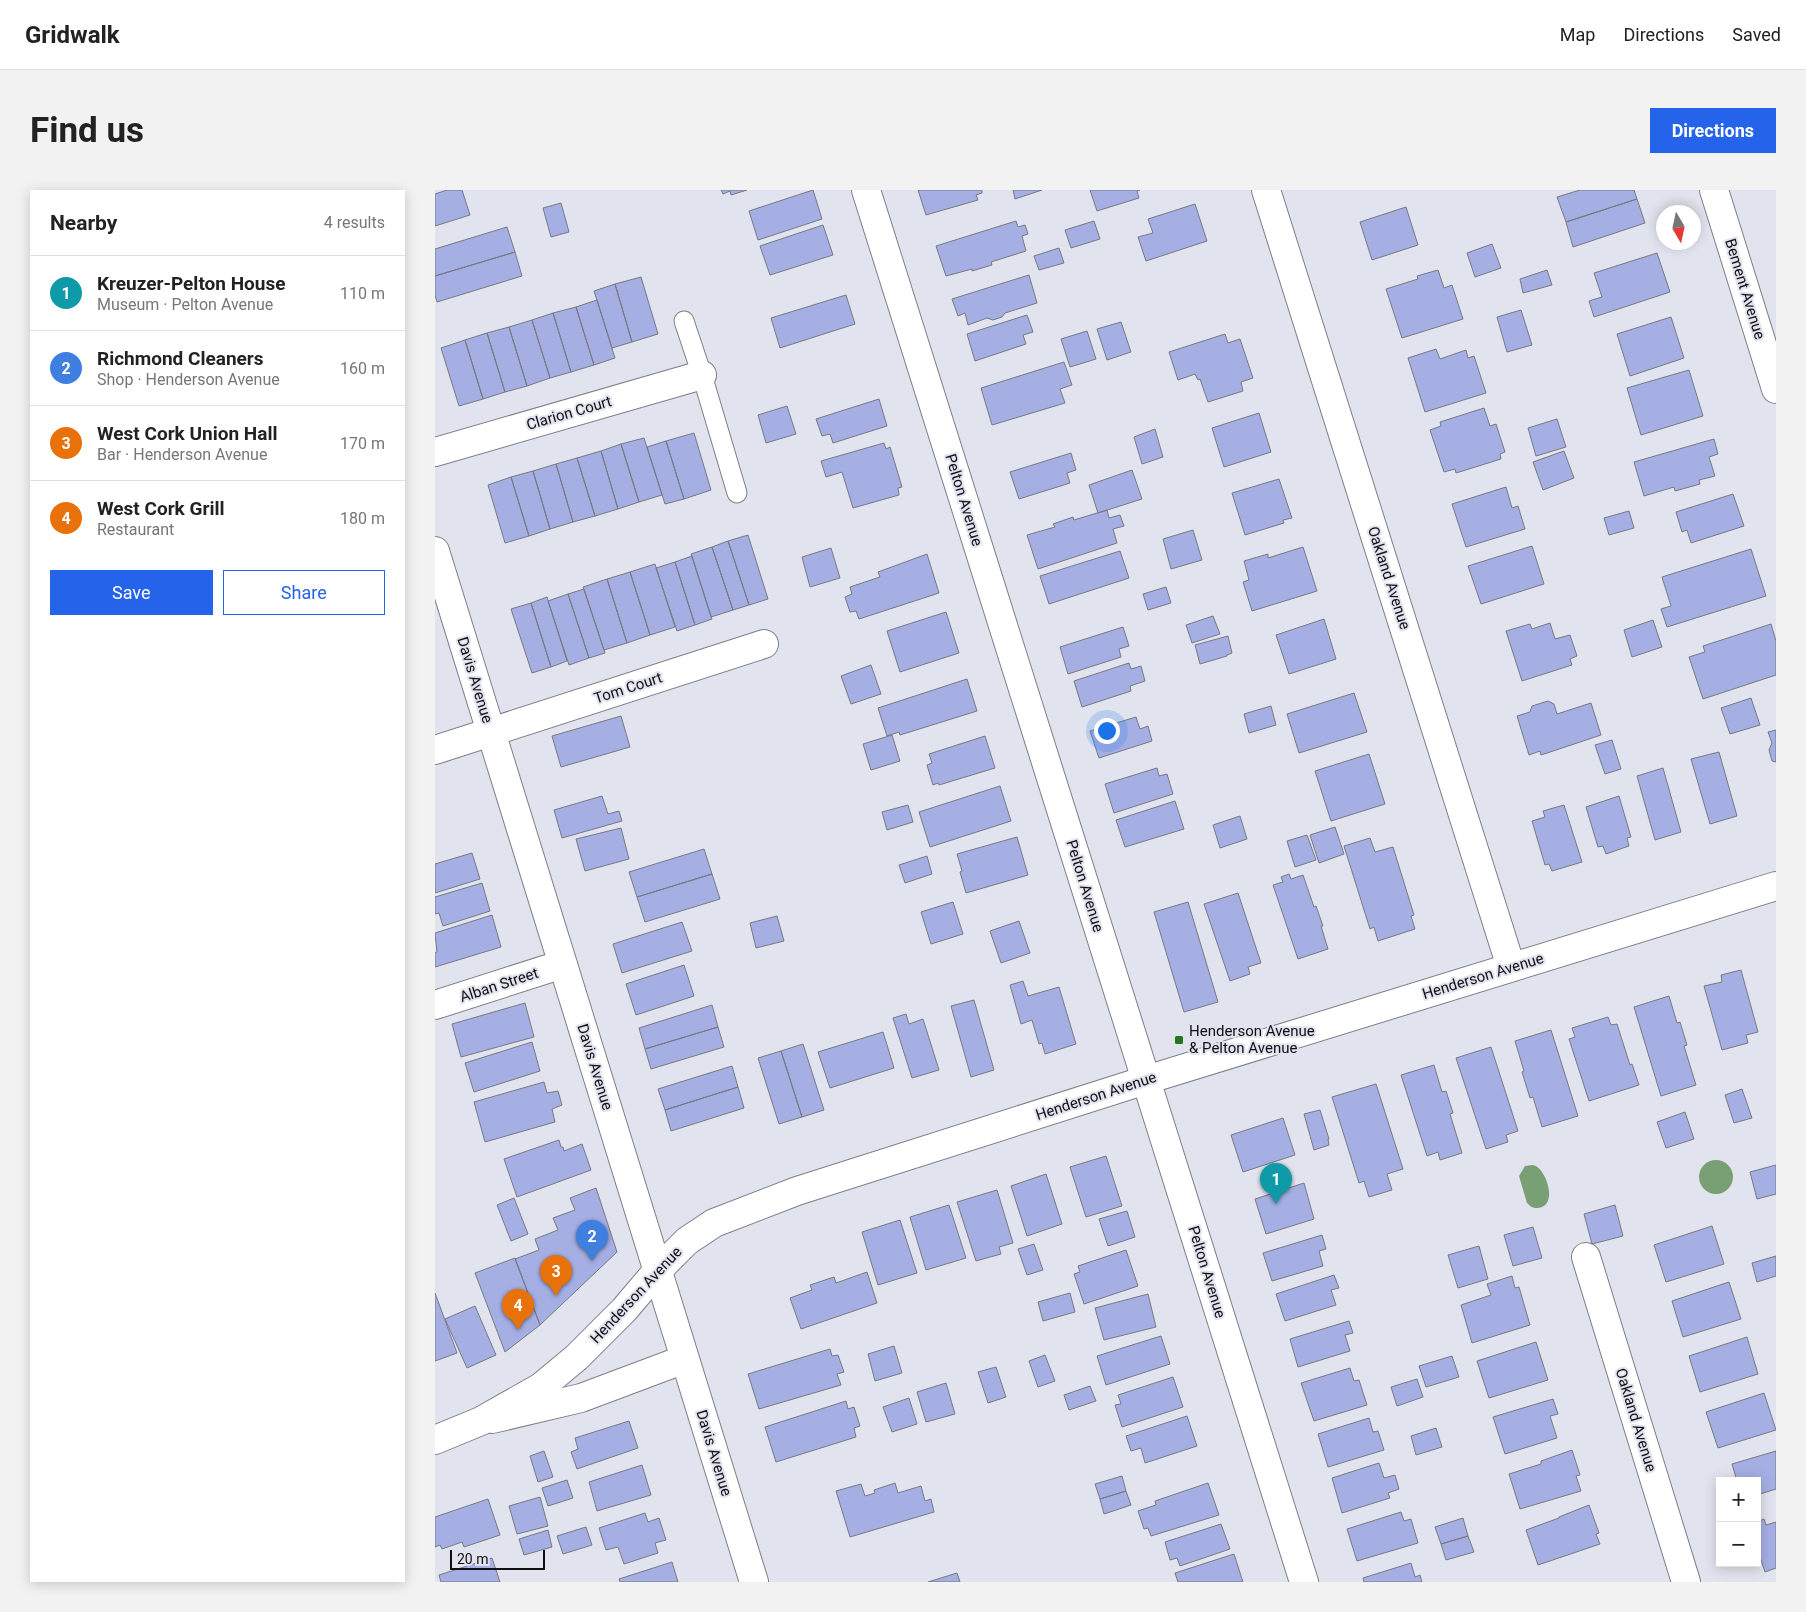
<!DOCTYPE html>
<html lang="en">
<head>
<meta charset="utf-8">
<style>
	:root { --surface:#fff; --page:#f2f2f2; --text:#222; --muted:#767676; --line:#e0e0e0; --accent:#2563eb }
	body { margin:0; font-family:Roboto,sans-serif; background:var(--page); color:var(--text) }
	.controls { position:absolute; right:15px; bottom:15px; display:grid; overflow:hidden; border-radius:0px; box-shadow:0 2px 12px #0003 }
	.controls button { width:45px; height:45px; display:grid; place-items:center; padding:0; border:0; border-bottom:1px solid var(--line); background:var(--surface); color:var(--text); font:25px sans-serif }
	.compass { position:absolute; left:1221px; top:15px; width:45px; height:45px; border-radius:50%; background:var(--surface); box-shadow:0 2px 12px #0003; rotate:171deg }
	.scale { position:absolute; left:15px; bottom:12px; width:95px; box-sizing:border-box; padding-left:5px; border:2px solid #0f0f13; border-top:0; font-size:14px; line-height:18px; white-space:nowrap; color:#0f0f13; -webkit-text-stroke:4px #e1e3ee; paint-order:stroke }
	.you { position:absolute; left:671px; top:540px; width:18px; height:18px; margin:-12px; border:4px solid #fff; border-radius:50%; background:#1a73e8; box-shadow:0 0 0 8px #1a73e833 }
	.badge { display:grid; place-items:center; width:32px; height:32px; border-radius:50%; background:var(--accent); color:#fff; font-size:16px; font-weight:700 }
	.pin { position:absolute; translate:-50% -41px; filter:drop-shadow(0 1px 2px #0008) }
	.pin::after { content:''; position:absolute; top:26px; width:18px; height:15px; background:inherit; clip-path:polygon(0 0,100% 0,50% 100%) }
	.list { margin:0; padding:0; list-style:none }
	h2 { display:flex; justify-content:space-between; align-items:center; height:65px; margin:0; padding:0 20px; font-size:21px }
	h2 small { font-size:16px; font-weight:400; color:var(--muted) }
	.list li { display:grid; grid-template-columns:32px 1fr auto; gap:15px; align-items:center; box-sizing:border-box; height:75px; padding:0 20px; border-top:1px solid var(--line) }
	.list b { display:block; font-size:19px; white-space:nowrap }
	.list p { margin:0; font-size:16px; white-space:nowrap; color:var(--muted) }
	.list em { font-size:16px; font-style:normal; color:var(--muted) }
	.actions { display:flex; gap:10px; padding:15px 20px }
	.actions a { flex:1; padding:11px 0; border:1px solid var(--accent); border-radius:0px; text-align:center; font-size:18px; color:var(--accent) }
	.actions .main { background:var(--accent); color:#fff }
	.map { position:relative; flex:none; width:1341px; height:1392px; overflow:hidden; border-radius:0px }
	header { display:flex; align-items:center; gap:30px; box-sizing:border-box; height:70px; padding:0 25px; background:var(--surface); border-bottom:1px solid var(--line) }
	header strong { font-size:24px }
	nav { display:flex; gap:28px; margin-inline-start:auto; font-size:18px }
	.intro { display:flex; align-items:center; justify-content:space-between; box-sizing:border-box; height:120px; padding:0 30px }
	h1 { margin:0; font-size:35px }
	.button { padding:12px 22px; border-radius:0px; background:var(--accent); color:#fff; font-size:18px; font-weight:700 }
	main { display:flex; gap:30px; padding:0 30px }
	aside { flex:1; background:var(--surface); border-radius:0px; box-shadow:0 2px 12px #0003 }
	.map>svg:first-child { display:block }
	.water { fill:#78a074 }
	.building { fill:#a5afe4; stroke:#777982 }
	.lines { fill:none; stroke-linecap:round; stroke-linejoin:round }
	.lane-casing { stroke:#7d7f88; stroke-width:21 }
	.street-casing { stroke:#7d7f88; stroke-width:30 }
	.secondary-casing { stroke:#7d7f88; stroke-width:30 }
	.lane { stroke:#fff; stroke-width:19 }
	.street { stroke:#fff; stroke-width:28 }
	.secondary { stroke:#fff; stroke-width:28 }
	.poi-dot { fill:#25751e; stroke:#e1e3ee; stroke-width:2 }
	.labels { text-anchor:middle; stroke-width:4; stroke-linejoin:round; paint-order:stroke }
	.street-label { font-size:15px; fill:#0f0f13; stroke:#e1e3ee }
	.poi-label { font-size:15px; fill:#0f0f13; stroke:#e1e3ee; text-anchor:start }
</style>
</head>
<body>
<header>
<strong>Gridwalk</strong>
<nav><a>Map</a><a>Directions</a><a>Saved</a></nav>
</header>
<div class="intro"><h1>Find us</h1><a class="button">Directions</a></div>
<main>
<aside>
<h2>Nearby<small>4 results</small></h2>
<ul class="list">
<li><span class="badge" style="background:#0f9aa8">1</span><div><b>Kreuzer-Pelton House</b><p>Museum · Pelton Avenue</p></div><em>110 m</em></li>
<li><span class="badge" style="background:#3f7fe0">2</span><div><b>Richmond Cleaners</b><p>Shop · Henderson Avenue</p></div><em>160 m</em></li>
<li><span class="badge" style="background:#e8710a">3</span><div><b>West Cork Union Hall</b><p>Bar · Henderson Avenue</p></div><em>170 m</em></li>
<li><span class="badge" style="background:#e8710a">4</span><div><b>West Cork Grill</b><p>Restaurant</p></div><em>180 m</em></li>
</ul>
<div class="actions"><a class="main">Save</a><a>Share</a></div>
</aside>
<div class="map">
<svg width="1341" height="1392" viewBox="0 0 1341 1392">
	<rect width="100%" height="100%" fill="#e1e3ee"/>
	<!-- water -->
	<path class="water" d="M1264 987a17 17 0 1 1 34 0a17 17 0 1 1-34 0Z
		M1098,975C1112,978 1124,1018 1102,1018C1097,1018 1095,1016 1092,1013L1084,986L1090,976Z"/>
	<!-- building -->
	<path class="building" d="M12,0H27L35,25L0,36V4Z
		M286,0H312L296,5L295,1L288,4Z
		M378,0L387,29L323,50L314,21Z
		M483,0H547V3L541,5L543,10L491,25Z
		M578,0H607L580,9Z
		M655,0H705L702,1L704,8L662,21Z
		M1145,0H1199L1202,9L1131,32L1122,7Z
		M1202,9L1210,33L1138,57L1131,32Z
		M126,13L134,42L116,47L108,18Z
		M760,14L772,51L711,71L703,47L718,43L713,29Z
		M971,17L983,55L937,70L925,32Z
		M581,31L583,37L590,35L593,44L587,46L591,61L556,72L557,75L537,81V79L511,86L501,56Z
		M659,31L665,49L636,58L630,40Z
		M388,35L398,65L335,85L325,56Z
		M72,37L80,62L0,86V59Z
		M1057,54L1066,78L1040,87L1032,63Z
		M624,58L629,73L604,80L599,66Z
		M80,62L87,86L2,112L0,105V86Z
		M1222,63L1235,102L1159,127L1154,111L1167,107L1159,83Z
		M1003,80L1009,98L1017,95L1028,129L967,148L951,99L983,89L982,86Z
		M1112,80L1117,95L1088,103L1085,89Z
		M594,85L602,113L570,123L567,127L558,130L552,128L533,135L530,123L523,126L517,109Z
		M206,87L223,144L197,152L180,94Z
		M180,94L197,152L177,158L159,101Z
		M411,105L420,134L345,158L336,128Z
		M162,110L180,168L159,175L141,117Z
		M141,117L159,175L136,182L118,123Z
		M1086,120L1097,155L1072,162L1062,127Z
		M118,123L136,182L115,188L97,130Z
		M592,125L598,142L588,145L591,154L540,171L532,144Z
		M1236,127L1249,168L1195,186L1182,144Z
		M97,130L115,188L92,196L74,137Z
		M686,132L696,162L672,170L662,139Z
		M74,137L92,196L70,202L52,143Z
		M652,141L661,169L635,177L626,149Z
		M52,143L70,202L48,209L30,150Z
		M790,144L793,153L805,149L818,188L806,192L808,201L773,212L765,189L763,190L760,184L743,190L734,162Z
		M30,150L48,209L24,216L6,158Z
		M1001,159L1005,169L1031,160L1033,168L1039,166L1051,203L990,222L973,168Z
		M629,172L637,195L625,199L630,213L557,235L546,198Z
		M1254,180L1268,226L1206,245L1192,198Z
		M444,209L452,236L398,253L395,244L387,246L381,229Z
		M352,216L361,244L331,253L323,225Z
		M1049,218L1055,236L1061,234L1070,262L1065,264L1066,269L1021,283L1020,279L1009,282L995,240L1006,236L1005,232Z
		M824,223L836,262L789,277L777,238Z
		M1122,229L1131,257L1101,266L1093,238Z
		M720,239L728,267L707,274L699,247Z
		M259,243L276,300L249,309L231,251Z
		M209,248L227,305L204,312L186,254Z
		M1279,249L1283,264L1274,267L1280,286L1264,290L1265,294L1240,301L1239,297L1209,306L1199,272Z
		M231,251L249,309L230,314L212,257Z
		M449,253L451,259L455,257L467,297L463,298L464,305L418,318L407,282L391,287L386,271Z
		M186,254L204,312L183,319L166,261Z
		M166,261L183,319L160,326L142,268Z
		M1129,261L1139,288L1108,300L1098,272Z
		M636,263L641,280L632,283L635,293L584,309L575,282Z
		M142,268L160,326L138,332L121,274Z
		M121,274L138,332L115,339L98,281Z
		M697,280L707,309L663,323L654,295Z
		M98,281L115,339L94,346L76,287Z
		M76,287L94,346L70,353L53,295Z
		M844,289L857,328L848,330L849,333L810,345L797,303Z
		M1071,297L1077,318L1083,316L1090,339L1031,357L1017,314Z
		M1298,304L1309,336L1256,353L1252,340L1247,342L1241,322Z
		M672,320L674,328L685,325L689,336L678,339L682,353L603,379L592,345L620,337L618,334L638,327L639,330Z
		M1194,321L1199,338L1174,345L1169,328Z
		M758,340L767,370L736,379L728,349Z
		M313,345L333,409L314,415L293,351Z
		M293,351L314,415L298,420L277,357Z
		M1097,356L1109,394L1046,414L1033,376Z
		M277,357L298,420L276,427L256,364Z
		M868,357L882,401L817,421L808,392L814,390L809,371L833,364V368Z
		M396,358L405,388L375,397L367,367Z
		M1316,359L1331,406L1232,437L1226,419L1236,416L1227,387Z
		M685,361L694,388L614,414L605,386Z
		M492,364L504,403L424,429L421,421L415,422L410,407L417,404L415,397L445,387L443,382Z
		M257,366L277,429L260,435L240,372Z
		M240,372L260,435L242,441L221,378Z
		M220,374L240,437L215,445L195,382Z
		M195,382L215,445L192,453L172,389Z
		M172,389L192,453L169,460L148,397Z
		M731,397L736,413L713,420L708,404Z
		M149,399L170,463L154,468L133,404Z
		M133,404L154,468L134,475L113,411Z
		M112,407L132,471L116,477L96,413Z
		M96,413L116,477L97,483L76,419Z
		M511,422L524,463L465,482L452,441Z
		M778,426L785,444L757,453L751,435Z
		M889,429L901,469L854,484L841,445Z
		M1218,430L1227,457L1197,467L1189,440Z
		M1115,433L1120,449L1135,445L1142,466L1135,469L1137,475L1087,491L1071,441L1095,434L1097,439Z
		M1336,434L1341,451V485L1268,509L1254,467L1270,462L1268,456Z
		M688,437L694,456L684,459L686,467L633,484L625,457Z
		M793,446L797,463L792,465V466L765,474L760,455Z
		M694,473L696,479L706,476L710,491L695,496L696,501L647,517L639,491Z
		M436,475L446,504L416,514L406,486Z
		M532,489L542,521L465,545L464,542L452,546L443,518Z
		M919,503L932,542L864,563L852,524Z
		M1316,508L1325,535L1295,544L1286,518Z
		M1113,511L1119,514L1122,524L1156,513L1166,545L1106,565L1105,561L1094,565L1082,526L1095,522L1097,516Z
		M836,516L841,535L814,543L809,524Z
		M186,526L195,557L126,577L117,546Z
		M701,527L705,539L713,536L717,551L664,568L655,541Z
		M1341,540V572L1337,571L1334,560L1337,553L1333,542Z
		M457,545L465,571L436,580L428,554Z
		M550,546L560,578L504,595L503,593L498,595L492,575L497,573L494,564Z
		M1177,550L1186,579L1170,584L1160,555Z
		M1284,562L1302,626L1275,634L1256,569Z
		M934,564L950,614L896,631L880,581Z
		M722,578L724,586L732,584L738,604L679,623L670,594Z
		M1228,578L1246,642L1220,650L1202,586Z
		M565,596L576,631L495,657L484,622Z
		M167,606L173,624L184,621L187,631L127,648L119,620Z
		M1184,606L1196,647L1192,648L1194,656L1171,664L1168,656L1163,657L1151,617Z
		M740,611L749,639L690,657L681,630Z
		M473,615L478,632L452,640L447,622Z
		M1129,615L1147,672L1117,681L1114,674L1110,675L1097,631L1110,627L1108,621Z
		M805,626L812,649L785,658L778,635Z
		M900,637L909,664L884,673L875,645Z
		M186,638L194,669L150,681L141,649Z
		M872,645L881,670L860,677L852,651Z
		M582,647L593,685L531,703L525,682L527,681L522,664Z
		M935,648L940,662L958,657L979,725L976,726L980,739L943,751L939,737L935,739L909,656Z
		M269,659L277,684L202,707L194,682Z
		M37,663L45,689L0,703V674Z
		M492,666L497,684L470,693L464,675Z
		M277,684L285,709L210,732L202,707Z
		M854,684L856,689L868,685L879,717L881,716L888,736H886L893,759L863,769L838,695L848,692L846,687Z
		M47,693L55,721L8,736L4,723L0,724V707Z
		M803,703L826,773L813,777L815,784L795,791L769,714Z
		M518,712L528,744L496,754L486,722Z
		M753,712L783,812L749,822L719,722Z
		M57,725L66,757L0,777V763L2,762L0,743Z
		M342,726L349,751L321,758L315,733Z
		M584,731L595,763L566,773L555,741Z
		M247,732L257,761L187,783L178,754Z
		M249,775L259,806L201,825L191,794Z
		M1306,780L1323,842L1311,845L1313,853L1287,860L1269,796L1287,792L1286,785Z
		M588,791L593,806L624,797L641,854L610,864L607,853L604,854L597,830L586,834L575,795Z
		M1234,806L1242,833L1245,832L1252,855L1249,856L1261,895L1226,906L1199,817Z
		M539,810L559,880L536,887L516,816Z
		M90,813L99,847L26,867L17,834Z
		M277,815L283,837L210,859L204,838Z
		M471,824L474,834L488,829L504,880L477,888L458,828Z
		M1173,827L1176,835L1182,834L1195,875L1197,874L1204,895L1154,911L1134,849L1140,847L1137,838Z
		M283,837L289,857L216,879L210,859Z
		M1116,840L1143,926L1107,937L1098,907L1095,908L1087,882L1089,881L1080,851Z
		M448,842L459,878L395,898L383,862Z
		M97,852L105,881L39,902L30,873Z
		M368,854L389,920L367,927L346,861Z
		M1056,857L1083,941L1071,945L1073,952L1051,959L1021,868Z
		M346,861L367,927L344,934L323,868Z
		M999,875L1007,902L1011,901L1018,923L1015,924L1027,963L1005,970L1003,962L992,966L966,885Z
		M297,876L303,897L230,920L223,899Z
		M109,892L112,903L123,901L127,915L117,919L120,932L50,952L39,912Z
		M941,894L968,979L952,984L957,1000L934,1007L929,991L924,993L897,907Z
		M303,897L309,918L236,941L230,920Z
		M1307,899L1317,928L1299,933L1290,905Z
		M885,920L894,949H893L894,955L879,960L869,924Z
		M1250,922L1259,949L1231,958L1222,932Z
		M848,928L860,965L808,982L796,945Z
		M124,950L126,957H128L129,961L147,954L156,980L82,1007L69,969Z
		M671,966L687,1016L651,1027L635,977Z
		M1341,975V1004L1322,1009L1315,982Z
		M611,984L627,1034L592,1046L576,996Z
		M869,993L879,1029L831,1044L820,1009Z
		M161,998L182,1062L105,1135L80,1069L104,1060L100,1049L123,1040L118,1028L140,1020L135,1008Z
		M562,1000L578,1053L564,1057L566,1064L541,1071L522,1012Z
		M79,1008L93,1044L76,1051L62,1015Z
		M514,1015L531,1068L491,1080L475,1027Z
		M1180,1015L1188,1046L1157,1054L1149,1024Z
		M692,1021L700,1047L673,1056L664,1029Z
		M465,1030L482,1083L443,1095L427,1042Z
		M1277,1036L1289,1074L1231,1092L1219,1055Z
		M1098,1037L1107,1068L1078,1076L1069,1045Z
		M887,1045L891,1059L884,1061L888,1076L837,1091L828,1063Z
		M599,1054L608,1080L592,1085L583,1059Z
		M1044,1056L1053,1089L1023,1098L1013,1065Z
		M691,1060L703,1096L649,1114L639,1084L645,1082L643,1076Z
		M1341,1066V1086L1322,1092L1317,1073Z
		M80,1068L105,1135L70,1162L40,1083Z
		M432,1082L442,1113L366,1139L355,1108L377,1100L375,1095L399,1087L401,1093Z
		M899,1085L904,1098L896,1100L901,1115L850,1131L841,1104Z
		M1077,1086L1080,1098L1084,1097L1095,1135L1037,1153L1026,1115L1056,1105L1052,1094Z
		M1294,1092L1306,1129L1248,1147L1237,1111Z
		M0,1103L22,1163L0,1171Z
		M635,1103L640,1122L608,1131L603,1112Z
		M713,1104L721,1137L669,1150L660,1118Z
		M40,1116L61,1165L32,1178L10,1129Z
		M914,1131L918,1143L910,1145L915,1161L863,1177L855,1149Z
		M726,1146L735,1174L671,1195L662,1166Z
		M1312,1147L1323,1184L1265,1202L1254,1166Z
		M1101,1152L1113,1190L1054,1208L1042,1171Z
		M459,1156L467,1183L440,1191L433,1164Z
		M395,1159L397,1166L403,1165L409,1182L402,1184L406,1195L324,1219L313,1184Z
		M610,1165L620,1191L603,1197L594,1171Z
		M1017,1166L1024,1187L991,1197L984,1176Z
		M561,1177L571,1207L553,1213L543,1182Z
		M915,1178L919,1191L924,1190L932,1215L879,1231L866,1193Z
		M738,1187L748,1217L687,1237L680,1215L686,1214L683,1205Z
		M982,1189L988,1207L962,1216L956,1197Z
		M511,1193L520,1224L491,1232L482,1202Z
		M655,1196L661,1211L634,1220L629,1205Z
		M1329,1203L1341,1240L1283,1258L1271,1222Z
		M474,1208L482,1234L457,1242L448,1217Z
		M1118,1209L1123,1224L1115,1226L1122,1248L1070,1264L1058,1227Z
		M411,1211L413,1219L419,1217L425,1236L419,1238L421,1247L341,1272L330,1237Z
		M752,1226L762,1256L710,1273L706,1258L696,1261L691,1246Z
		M934,1228L938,1242L943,1241L949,1260L893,1277L883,1244Z
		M194,1231L203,1258L142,1279L136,1262L143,1259L140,1248Z
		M1001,1238L1007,1257L981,1265L976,1246Z
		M1137,1260L1145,1285L1141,1286L1146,1301L1085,1319L1074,1284L1106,1274V1271Z
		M109,1261L118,1287L103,1292L95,1266Z
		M1341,1261V1299L1322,1305V1291H1302L1297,1274Z
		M944,1273L949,1288L960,1285L964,1299L953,1303L955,1308L907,1323L897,1288Z
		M207,1275L216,1305L162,1321L154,1292Z
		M687,1286L691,1301L665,1309L660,1294Z
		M132,1290L138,1308L113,1316L107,1298Z
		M460,1293L463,1303L486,1296L490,1311L496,1309L499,1322L415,1347L401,1301L426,1294L430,1306L440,1303L439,1300Z
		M773,1293L784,1325L716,1346L713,1338L709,1339L703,1321L721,1315L720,1311Z
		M691,1301L696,1315L669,1324L665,1309Z
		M105,1307L113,1336L82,1344L74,1316Z
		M53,1309L65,1345L29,1357L27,1352L7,1359L5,1355L0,1357V1327Z
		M1154,1315L1164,1343L1161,1344L1165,1354L1103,1375L1091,1340L1124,1328V1327Z
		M966,1322L969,1331L976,1329L983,1353L922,1371L912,1339Z
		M210,1323L213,1332L224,1328L231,1350L220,1353L223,1363L189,1374L183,1357L171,1360L164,1338Z
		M1028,1328L1033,1346L1006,1354L1000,1337Z
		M1329,1329L1331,1335L1341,1332V1378L1330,1382L1322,1358V1332Z
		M786,1334L795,1359L745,1376L742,1368L735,1370L730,1352Z
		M151,1337L157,1355L128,1364L122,1346Z
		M113,1340L117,1357L89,1365L84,1349Z
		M1033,1346L1039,1362L1011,1370L1006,1354Z
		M799,1364L808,1392H743L740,1383Z
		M57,1368L65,1392H6L4,1385Z
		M237,1372L243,1392H185L184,1389Z
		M976,1373L980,1387L985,1385L987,1392H929L928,1388Z
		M522,1383L525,1392H493Z"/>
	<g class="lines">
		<defs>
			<path id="lane" d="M249,131L267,185L302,303"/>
			<path id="street" d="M431,0L869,1392
				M831,0L1076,777
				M0,262L267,185
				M0,361L319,1392
				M0,560L329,454
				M0,815L128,774
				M1151,1067L1251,1392
				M57,1229L146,1208L250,1169"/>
			<path id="secondary" d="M1279,0L1341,199
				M0,1250L46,1231L106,1197L142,1167L189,1120L223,1080L252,1051L279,1033L362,1001L711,890L1341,696"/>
		</defs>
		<!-- lane casing -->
		<use href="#lane" class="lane-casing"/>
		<!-- street casing -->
		<use href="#street" class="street-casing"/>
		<!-- secondary casing -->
		<use href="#secondary" class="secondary-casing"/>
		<!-- lane -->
		<use href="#lane" class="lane"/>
		<!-- street -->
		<use href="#street" class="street"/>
		<!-- secondary -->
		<use href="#secondary" class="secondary"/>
	</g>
	<!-- markers -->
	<rect class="poi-dot" x="739" y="845" width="10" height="10" rx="2.5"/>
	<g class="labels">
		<!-- street labels -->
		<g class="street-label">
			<text transform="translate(1310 99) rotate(73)" y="5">Bement Avenue</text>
			<text transform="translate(134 223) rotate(-16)" y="5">Clarion Court</text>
			<text transform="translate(529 310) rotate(73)" y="5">Pelton Avenue</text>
			<text transform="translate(954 388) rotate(72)" y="5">Oakland Avenue</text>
			<text transform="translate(40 490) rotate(73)" y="5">Davis Avenue</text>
			<text transform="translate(193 498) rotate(-18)" y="5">Tom Court</text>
			<text transform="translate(650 696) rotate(73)" y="5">Pelton Avenue</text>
			<text transform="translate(1048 786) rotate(-17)" y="5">Henderson Avenue</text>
			<text transform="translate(64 795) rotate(-18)" y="5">Alban Street</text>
			<text transform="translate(160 877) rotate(73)" y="5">Davis Avenue</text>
			<text transform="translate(661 906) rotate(-18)" y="5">Henderson Avenue</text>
			<text transform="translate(772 1082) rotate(73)" y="5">Pelton Avenue</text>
			<text transform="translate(201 1105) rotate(-47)" y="5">Henderson Avenue</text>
			<text transform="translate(1201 1230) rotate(73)" y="5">Oakland Avenue</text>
			<text transform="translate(279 1263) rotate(73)" y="5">Davis Avenue</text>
		</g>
		<!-- poi labels -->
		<g class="poi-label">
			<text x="754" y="846">Henderson Avenue<tspan x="754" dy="17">&amp; Pelton Avenue</tspan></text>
		</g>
	</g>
</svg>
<div class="controls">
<button>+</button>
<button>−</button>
</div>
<svg class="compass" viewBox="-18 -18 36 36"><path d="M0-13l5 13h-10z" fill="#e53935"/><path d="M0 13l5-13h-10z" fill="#767676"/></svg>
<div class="scale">20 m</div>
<div class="you"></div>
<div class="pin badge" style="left:841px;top:1014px;background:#0f9aa8">1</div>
<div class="pin badge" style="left:157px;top:1071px;background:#3f7fe0">2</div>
<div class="pin badge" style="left:121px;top:1106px;background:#e8710a">3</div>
<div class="pin badge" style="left:83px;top:1140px;background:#e8710a">4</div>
</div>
</main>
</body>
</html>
